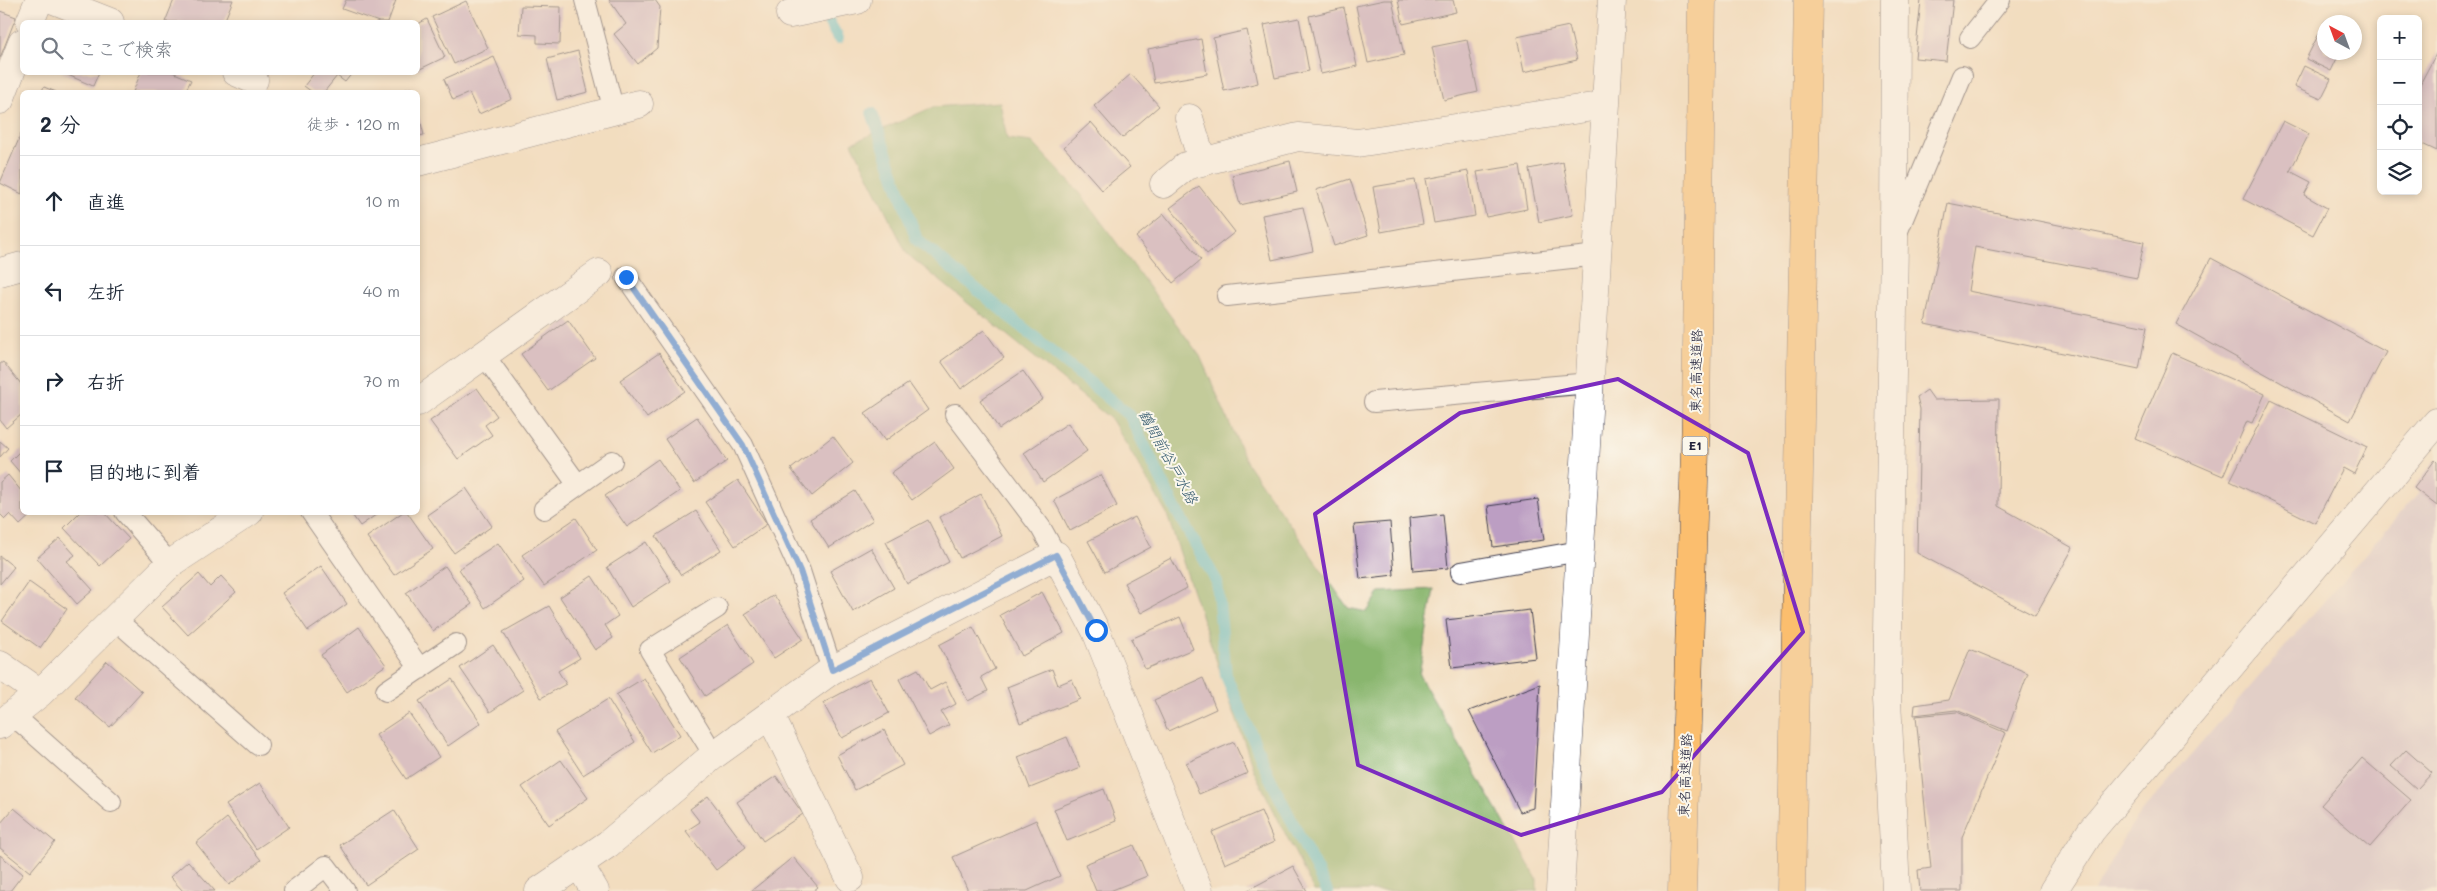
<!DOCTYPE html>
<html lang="ja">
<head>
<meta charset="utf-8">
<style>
	:root { --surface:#fff; --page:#f6f6f7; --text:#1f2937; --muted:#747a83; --line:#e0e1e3 }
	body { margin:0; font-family:Mali,"Klee One",sans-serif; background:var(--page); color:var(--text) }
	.controls { position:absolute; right:15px; top:15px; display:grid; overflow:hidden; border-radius:8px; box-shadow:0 2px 8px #0003 }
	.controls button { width:45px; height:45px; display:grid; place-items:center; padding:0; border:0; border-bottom:1px solid var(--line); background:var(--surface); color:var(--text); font:25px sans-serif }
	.compass { position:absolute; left:2317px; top:15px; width:45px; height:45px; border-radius:50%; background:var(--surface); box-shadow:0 2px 8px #0003; rotate:319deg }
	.stop { position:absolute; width:15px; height:15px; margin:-11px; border:4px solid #1a73e8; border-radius:50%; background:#fff }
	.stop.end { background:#1a73e8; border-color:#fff; box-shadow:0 1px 5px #0008 }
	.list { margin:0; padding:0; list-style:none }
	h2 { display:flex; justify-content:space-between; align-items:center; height:65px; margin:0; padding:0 20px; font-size:21px }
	h2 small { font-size:16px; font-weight:400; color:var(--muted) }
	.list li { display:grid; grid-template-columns:32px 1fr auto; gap:15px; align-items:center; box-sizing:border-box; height:90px; padding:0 20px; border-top:1px solid var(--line) }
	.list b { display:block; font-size:19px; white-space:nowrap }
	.list em { font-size:16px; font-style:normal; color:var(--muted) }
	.icon { flex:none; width:28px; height:28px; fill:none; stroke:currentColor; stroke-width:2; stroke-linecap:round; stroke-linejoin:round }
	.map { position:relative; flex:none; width:2437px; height:891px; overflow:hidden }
	.search { position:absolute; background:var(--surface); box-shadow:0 2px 8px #0003; left:20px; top:20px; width:400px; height:55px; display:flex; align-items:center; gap:12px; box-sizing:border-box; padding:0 18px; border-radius:8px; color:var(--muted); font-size:19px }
	.panel { position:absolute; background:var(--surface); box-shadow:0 2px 8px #0003; left:20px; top:90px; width:400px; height:425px; border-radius:8px }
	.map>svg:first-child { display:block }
	.industrial { fill:#cebed0 }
	.forest { fill:#89b66e; stroke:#566c54 }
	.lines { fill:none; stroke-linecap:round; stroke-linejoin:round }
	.stream { stroke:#53c0cd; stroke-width:12 }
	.building { fill:#bc9ec3 }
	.lane-casing { stroke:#413e4f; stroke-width:22 }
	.street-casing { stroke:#413e4f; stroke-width:29 }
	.highway-casing { stroke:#413e4f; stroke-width:29 }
	.lane { stroke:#fff; stroke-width:20 }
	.street { stroke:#fff; stroke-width:28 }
	.highway { stroke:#fbbe6e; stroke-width:28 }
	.route { stroke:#1a73e8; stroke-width:6 }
	.marked { fill:none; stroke:#7b2cbf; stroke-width:4; stroke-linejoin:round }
	.labels { text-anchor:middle; stroke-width:4; stroke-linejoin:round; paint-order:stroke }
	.shield { fill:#fbf7ec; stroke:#636270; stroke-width:1 }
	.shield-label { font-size:12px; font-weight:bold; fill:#22223b }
	.street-label { font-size:14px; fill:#22223b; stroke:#fbf7ec }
	.water-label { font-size:15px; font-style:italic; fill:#33596e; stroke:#fbf7ec }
</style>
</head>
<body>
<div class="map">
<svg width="2437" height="891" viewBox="0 0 2437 891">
	<rect width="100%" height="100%" fill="#fbf7ec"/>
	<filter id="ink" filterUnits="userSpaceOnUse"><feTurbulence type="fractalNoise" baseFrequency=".02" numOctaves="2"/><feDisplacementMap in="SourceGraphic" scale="10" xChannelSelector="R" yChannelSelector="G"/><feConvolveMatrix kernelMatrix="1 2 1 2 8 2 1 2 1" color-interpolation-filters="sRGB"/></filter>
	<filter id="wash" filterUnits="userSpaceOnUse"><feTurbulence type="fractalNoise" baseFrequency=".0096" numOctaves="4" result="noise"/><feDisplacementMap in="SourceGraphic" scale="20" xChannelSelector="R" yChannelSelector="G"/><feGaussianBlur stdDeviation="1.12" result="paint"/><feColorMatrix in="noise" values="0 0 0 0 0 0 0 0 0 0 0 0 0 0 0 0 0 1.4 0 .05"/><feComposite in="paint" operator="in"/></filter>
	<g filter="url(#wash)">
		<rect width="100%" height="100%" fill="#f2ddbf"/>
		<!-- industrial -->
		<path class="industrial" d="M2437,471V891H2094L2134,821Z"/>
		<!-- forest -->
		<path class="forest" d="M1000,102L1007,139L1032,142L1080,193L1200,356L1247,463L1348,608L1367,612L1380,592L1434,589L1419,675L1537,879V891H1314L1254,771L1166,512L1112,420L907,254L852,143L933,107Z"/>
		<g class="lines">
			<!-- stream -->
			<path class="stream" d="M829,22L838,38
				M872,113L917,240L1130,416L1176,510L1217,582L1226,676L1269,776L1327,891"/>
		</g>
		<g id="blocks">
			<!-- building -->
			<path class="building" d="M174,0H233L224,22H165Z
				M346,0H396L388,22H379L342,9Z
				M609,0H655L660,7L657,48L638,64L614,34L626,24Z
				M1384,0H1392L1404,55L1368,63L1356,6Z
				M1398,0H1453L1456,12L1403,24Z
				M1921,0H1953L1946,61L1915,58Z
				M466,1L488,48L454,64L432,17Z
				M521,6L561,7L560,44L537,43V35L519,34Z
				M1344,8L1357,66L1321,74L1309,16Z
				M0,11L16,17L0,58Z
				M1299,18L1309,71L1275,78L1264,25Z
				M427,19L445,57L418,70V24Z
				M2326,20L2331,22H2324V52H2340L2331,71L2306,59Z
				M1569,26L1577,60L1524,72L1517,37Z
				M1247,30L1258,83L1224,91L1213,38Z
				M1201,39L1207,74L1154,83L1148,49Z
				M1467,40L1478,92L1444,100L1432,47Z
				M578,51L588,92L557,100L547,59Z
				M2437,52V151L2418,142V88Z
				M494,57L512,99L479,114L469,93L453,100L444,79Z
				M2304,66L2331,79L2321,99L2294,87Z
				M61,72H99L93,86Z
				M141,72H172L191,80L185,92H133Z
				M315,72H353L345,82L337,76L324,92H312L304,86Z
				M1131,74L1159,106L1122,138L1094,106Z
				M44,87L56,92H41Z
				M411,88L412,92H396Z
				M418,112L424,135L418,136Z
				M2283,121L2309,134L2290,171L2311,182L2304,195L2327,208L2313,235L2243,199Z
				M1091,122L1130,167L1102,190L1064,147Z
				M22,132V194L0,183Z
				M1290,161L1297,192L1240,205L1232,175Z
				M1563,162L1573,215L1539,222L1529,169Z
				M1520,165L1527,209L1486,217L1477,172Z
				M1468,171L1475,216L1434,223L1426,179Z
				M1350,179L1368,235L1334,246L1316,190Z
				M1415,180L1423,224L1381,232L1373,187Z
				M1199,186L1235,232L1207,254L1170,208Z
				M1948,203L2144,242L2137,278L1975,247L1968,291L2147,327L2139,369L1925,324Z
				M1303,207L1313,251L1272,260L1262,215Z
				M1164,214L1201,260L1173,283L1136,237Z
				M2211,258L2386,352L2350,421L2176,324Z
				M568,320L595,358L548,391L521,354Z
				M984,330L1004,358L961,389L941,361Z
				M659,353L685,391L647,418L620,380Z
				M2172,353L2265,394L2252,423L2247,421L2223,476L2135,438Z
				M3,362L22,385V414L6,428L0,420V364Z
				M1023,371L1043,399L999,429L980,400Z
				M909,383L928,410L885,441L865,413Z
				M477,388L497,416L485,425L492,435L458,459L430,421Z
				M1927,390L1934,400L1999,399L1998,506L2073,548L2035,616L1917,553L1920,409L1917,397Z
				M2271,400L2367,447L2354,474L2343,468L2315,523L2230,481Z
				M697,417L727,461L694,483L665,439Z
				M1068,423L1087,451L1043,482L1024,453Z
				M833,436L853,463L812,496L791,469Z
				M0,441L8,448L0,457Z
				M935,442L954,469L912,500L891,473Z
				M22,449V475L10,461Z
				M658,459L680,491L627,527L605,496Z
				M2435,460L2437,462V506L2414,488Z
				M8,475L22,492V512H34L20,525L10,514L5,519L0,514V482Z
				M1101,475L1117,506L1070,531L1054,500Z
				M738,480L767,524L735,546L705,502Z
				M466,488L492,526L454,553L427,515Z
				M855,491L873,520L829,548L810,519Z
				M981,494L1002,536L960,558L939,517Z
				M1538,499L1544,540L1493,547L1488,506Z
				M696,511L721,550L681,575L656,536Z
				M80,512H104L129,539L100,566L64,528Z
				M350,512H380L360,526Z
				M403,512H407L433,549L394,575L367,537Z
				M1443,514L1448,568L1413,571L1409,518Z
				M1135,517L1151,547L1105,572L1088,541Z
				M576,518L597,550L544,586L522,555Z
				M928,520L949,562L907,584L886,542Z
				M1390,522L1394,575L1360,579L1354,525Z
				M60,538L75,555L67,561L93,590L77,604L37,558Z
				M646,542L671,581L631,607L607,567Z
				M498,543L524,581L485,608L459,569Z
				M871,548L894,588L853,612L830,571Z
				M0,556L14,567L0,584Z
				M1171,558L1187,588L1141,613L1124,583Z
				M321,566L347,604L308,631L282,593Z
				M445,566L472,604L433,631L406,593Z
				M199,574L210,587L221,576L236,592L188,635L162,607Z
				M592,576L618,616L605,625L613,638L595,650L560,597Z
				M29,582L67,609L40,648L2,621Z
				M1042,592L1064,633L1022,656L1000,615Z
				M774,595L803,639L774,658L745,614Z
				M549,606L580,658L558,671L566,684L541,698L503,632Z
				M1530,610L1536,658L1452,668L1446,620Z
				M1180,617L1193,649L1145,669L1131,639Z
				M728,625L753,664L705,696L680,657Z
				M359,627L386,665L347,692L321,655Z
				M973,627L995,669L981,677L988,691L968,701L939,645Z
				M493,645L523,690L490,712L460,668Z
				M1970,649L2028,673L2007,731L1956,710L1914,715L1915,705L1949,700Z
				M107,661L142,692L110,727L75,697Z
				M918,669L930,690L945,682L956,704L941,712L949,725L929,736L899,679Z
				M1052,669L1058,685L1072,679L1080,699L1020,723L1007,687Z
				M644,678L680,735L652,753L616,695Z
				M870,678L889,713L842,738L823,703Z
				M1203,678L1216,709L1168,731L1154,700Z
				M452,679L481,723L448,746L419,701Z
				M1540,684L1533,808L1520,812L1469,711Z
				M608,699L635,742L583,775L555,732Z
				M1957,712L2006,733L1962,837V891H1920L1918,870L1931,868L1916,716Z
				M409,713L439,757L406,779L376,735Z
				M884,730L903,765L855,790L837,755Z
				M1067,737L1080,768L1030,788L1018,757Z
				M1234,742L1248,773L1199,794L1186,763Z
				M2406,750L2432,773L2417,789L2391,766Z
				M2362,758L2411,800L2370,847L2321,805Z
				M561,760L588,798L549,825L522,787Z
				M776,776L803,814L763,841L737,802Z
				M260,783L289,827L256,849L226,805Z
				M1104,789L1116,821L1067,841L1054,809Z
				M708,796L746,847L716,870L686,831L700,822L690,809Z
				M14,808L55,842L30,872L0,848V824Z
				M394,810L419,849L366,885L340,845Z
				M1261,811L1274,842L1225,864L1212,832Z
				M227,818L261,860L229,885L196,843Z
				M1036,820L1060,876L1027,891H968L953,857Z
				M1134,845L1147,876L1110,891H1096L1085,864Z
				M0,855L23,874L10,891H0Z
				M793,857L818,887L813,891H751Z
				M188,861L215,891H183L170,877Z
				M1293,866L1307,891H1246Z"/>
		</g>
	</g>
	<g filter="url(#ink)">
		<use href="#blocks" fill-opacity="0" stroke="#413e4f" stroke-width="1"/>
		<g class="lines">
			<defs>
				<path id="lane" d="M585,0L614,111
					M1970,38L2000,0
					M1897,233L1962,76
					M626,277L743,445L800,571L832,670
					M1227,296L1598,255
					M484,355L578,485
					M1374,402L1590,383
					M955,414L1041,528L1056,555
					M544,509L612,461
					M125,512L170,564
					M311,512L420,669
					M1461,572L1580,551
					M115,619L258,745
					M386,691L456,644
					M13,715L111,802
					M714,755L650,650L717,608
					M294,891L326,866L345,891"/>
				<path id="street" d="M54,0L110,22
					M1895,0L1894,241L1887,699L1896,891
					M790,14L857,0
					M30,22L39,0
					M236,72L254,80
					M0,100L22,43
					M1189,118L1202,161
					M418,162L639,104
					M1164,184L1186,166L1298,137L1357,143L1606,105
					M0,272L22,266
					M418,402L599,273
					M0,665L40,693
					M770,715L850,878
					M0,725L40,693L170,564L249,512
					M579,864L595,891
					M539,891L608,844L714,755L832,670L1056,555L1096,631L1199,891
					M1560,891L1612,0
					M2053,891L2091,831L2437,422"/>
				<path id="highway" d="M1682,891L1696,415L1702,0
					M1791,891L1808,0"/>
			</defs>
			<!-- lane casing -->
			<use href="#lane" class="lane-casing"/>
			<!-- street casing -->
			<use href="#street" class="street-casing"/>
			<!-- highway casing -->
			<use href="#highway" class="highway-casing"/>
			<!-- lane -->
			<use href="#lane" class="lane"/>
			<!-- street -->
			<use href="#street" class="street"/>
			<!-- highway -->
			<use href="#highway" class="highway"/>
		</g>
	</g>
	<g class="lines" filter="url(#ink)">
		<!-- route -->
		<path class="route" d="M626,277L743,445L800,571L832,670L1056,555L1096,630"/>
	</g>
	<!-- marked area -->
	<path d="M0 0H2437V891H0ZM1618,379L1748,453L1803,632L1662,792L1521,835L1358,765L1315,514L1460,413Z" fill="#f2ddbf" fill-opacity=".55" fill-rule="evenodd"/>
	<path class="marked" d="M1618,379L1748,453L1803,632L1662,792L1521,835L1358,765L1315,514L1460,413Z"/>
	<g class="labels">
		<!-- shield labels -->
		<rect class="shield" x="1682.5" y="436.5" width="25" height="19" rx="4"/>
		<g class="shield-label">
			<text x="1695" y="450">E1</text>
		</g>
		<!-- street labels -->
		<g class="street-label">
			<text transform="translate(1696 371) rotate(-89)" y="5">東名高速道路</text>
			<text transform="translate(1685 775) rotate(-88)" y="5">東名高速道路</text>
		</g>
		<!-- water labels -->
		<g class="water-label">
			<text transform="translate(1168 457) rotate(61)" y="5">鶴間前谷戸水路</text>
		</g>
	</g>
</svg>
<div class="controls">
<button>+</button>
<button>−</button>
<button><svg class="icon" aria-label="locate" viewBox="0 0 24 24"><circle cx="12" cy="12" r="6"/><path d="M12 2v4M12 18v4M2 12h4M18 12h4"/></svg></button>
<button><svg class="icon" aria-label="layers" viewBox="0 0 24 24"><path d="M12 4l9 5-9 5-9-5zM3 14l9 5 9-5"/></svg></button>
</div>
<svg class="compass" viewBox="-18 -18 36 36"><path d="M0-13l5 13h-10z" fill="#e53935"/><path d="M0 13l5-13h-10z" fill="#747a83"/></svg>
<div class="stop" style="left:1096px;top:630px"></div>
<div class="stop end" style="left:626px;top:277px"></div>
<div class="search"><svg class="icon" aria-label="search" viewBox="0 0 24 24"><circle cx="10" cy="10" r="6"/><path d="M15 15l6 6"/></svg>ここで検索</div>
<section class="panel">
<h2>2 分<small>徒歩 · 120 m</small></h2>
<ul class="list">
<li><svg class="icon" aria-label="ahead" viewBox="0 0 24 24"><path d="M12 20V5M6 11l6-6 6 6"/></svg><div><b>直進</b></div><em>10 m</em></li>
<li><svg class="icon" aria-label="left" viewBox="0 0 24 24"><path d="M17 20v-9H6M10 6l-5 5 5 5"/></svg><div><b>左折</b></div><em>40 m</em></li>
<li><svg class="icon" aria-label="right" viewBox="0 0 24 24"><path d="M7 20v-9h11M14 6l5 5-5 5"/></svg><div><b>右折</b></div><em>70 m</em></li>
<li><svg class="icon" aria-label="arrive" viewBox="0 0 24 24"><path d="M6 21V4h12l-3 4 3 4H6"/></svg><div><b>目的地に到着</b></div></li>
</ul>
</section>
</div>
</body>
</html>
